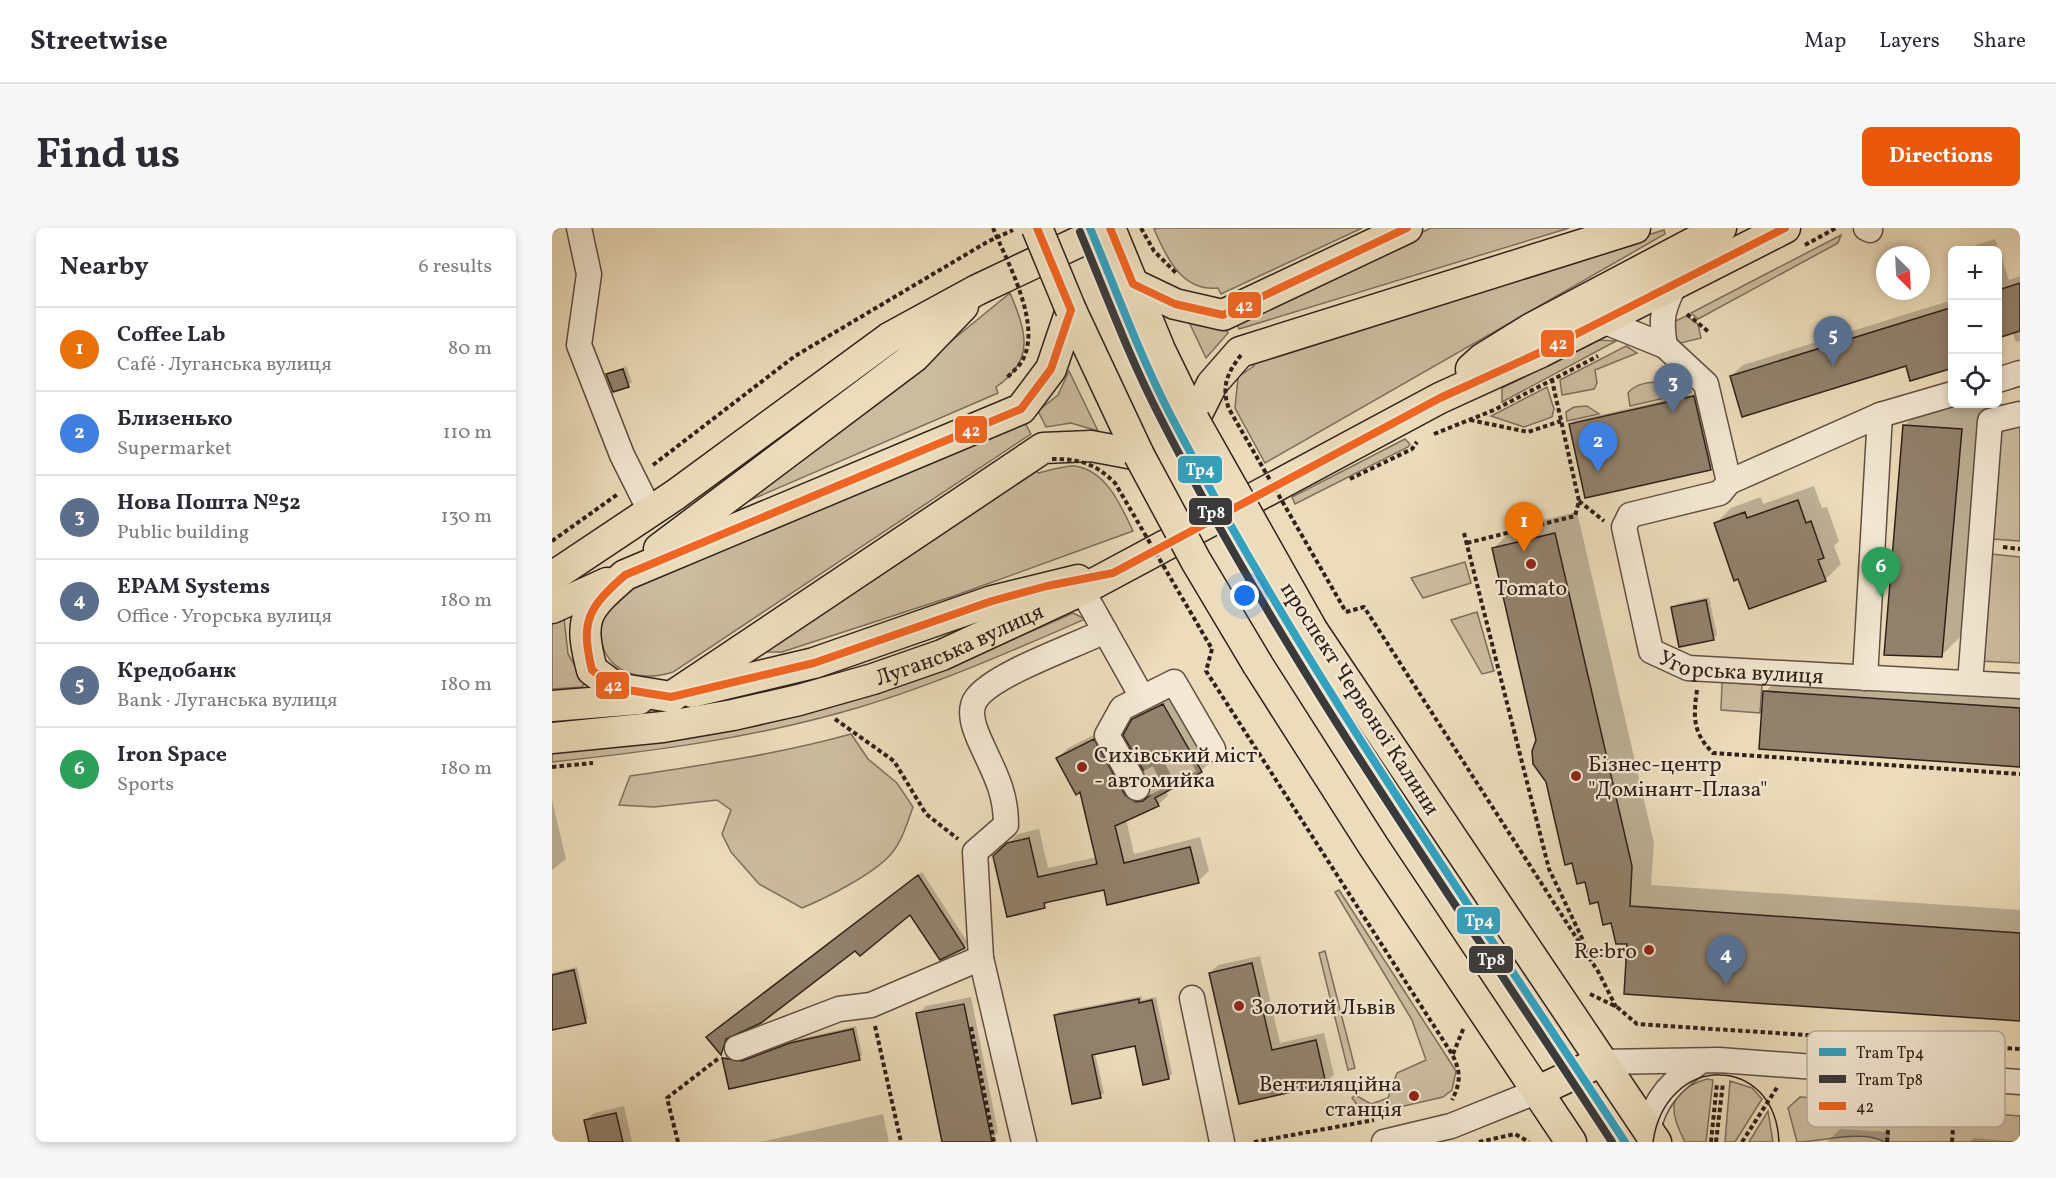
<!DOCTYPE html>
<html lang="en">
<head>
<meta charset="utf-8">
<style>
	:root { --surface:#fff; --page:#f7f7f7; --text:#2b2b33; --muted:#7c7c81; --line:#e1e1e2; --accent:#ea580c }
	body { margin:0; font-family:Vollkorn,serif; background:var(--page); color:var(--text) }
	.controls { position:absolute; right:18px; top:18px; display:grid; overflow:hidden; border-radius:9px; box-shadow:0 3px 9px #0003 }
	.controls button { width:54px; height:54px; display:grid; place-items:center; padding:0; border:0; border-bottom:2px solid var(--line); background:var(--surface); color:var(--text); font:30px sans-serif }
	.compass { position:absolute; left:1324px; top:18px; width:54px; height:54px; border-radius:50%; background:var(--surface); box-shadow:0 3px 9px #0003; rotate:156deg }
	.you { position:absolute; left:693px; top:368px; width:21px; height:21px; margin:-15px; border:4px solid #fff; border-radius:50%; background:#1a73e8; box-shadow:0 0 0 9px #1a73e833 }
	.badge { display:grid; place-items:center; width:39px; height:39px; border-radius:50%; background:var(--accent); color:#fff; font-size:20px; font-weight:700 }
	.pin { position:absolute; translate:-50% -50px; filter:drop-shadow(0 2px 3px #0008) }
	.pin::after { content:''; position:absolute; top:32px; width:21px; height:18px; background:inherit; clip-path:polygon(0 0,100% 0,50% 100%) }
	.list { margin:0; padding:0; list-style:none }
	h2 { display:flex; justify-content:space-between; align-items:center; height:78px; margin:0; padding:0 24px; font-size:26px }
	h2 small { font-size:20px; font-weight:400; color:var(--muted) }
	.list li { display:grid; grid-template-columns:39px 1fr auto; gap:18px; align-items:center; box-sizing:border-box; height:84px; padding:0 24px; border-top:2px solid var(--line) }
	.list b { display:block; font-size:22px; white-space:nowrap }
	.list p { margin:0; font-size:20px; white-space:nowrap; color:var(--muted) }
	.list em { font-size:20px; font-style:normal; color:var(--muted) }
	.icon { flex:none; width:33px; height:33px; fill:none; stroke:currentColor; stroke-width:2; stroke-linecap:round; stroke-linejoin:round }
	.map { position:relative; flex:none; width:1468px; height:914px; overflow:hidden; border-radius:9px }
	header { display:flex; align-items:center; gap:36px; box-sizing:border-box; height:84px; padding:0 30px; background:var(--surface); border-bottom:2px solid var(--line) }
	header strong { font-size:28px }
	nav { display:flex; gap:33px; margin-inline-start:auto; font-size:21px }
	.intro { display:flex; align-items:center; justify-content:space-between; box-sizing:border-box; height:144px; padding:0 36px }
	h1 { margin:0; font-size:42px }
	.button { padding:15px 27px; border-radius:9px; background:var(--accent); color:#fff; font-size:21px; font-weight:700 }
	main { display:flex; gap:36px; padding:0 36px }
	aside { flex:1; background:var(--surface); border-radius:9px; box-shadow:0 3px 9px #0003 }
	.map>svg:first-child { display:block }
	.green { fill:#ccbc9f; stroke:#7e6e5c; stroke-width:1.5 }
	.shadow { fill:#0003 }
	.building { fill:#92826d; stroke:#312019; stroke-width:1.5 }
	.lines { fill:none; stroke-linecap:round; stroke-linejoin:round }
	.minor-tunnel { stroke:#c7b69b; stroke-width:24; stroke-dasharray:24 12; stroke-linecap:butt }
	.minor-casing { stroke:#604f42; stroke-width:27 }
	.major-casing { stroke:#312019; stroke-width:33 }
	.path { stroke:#312019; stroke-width:4; stroke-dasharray:4.5 3; stroke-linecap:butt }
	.minor { stroke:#f3e8d3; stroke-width:24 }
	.major { stroke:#ecdcbb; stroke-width:30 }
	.tram { stroke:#312019; stroke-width:1.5 }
	.major-bridge-casing { stroke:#312019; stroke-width:33; stroke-linecap:butt }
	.path-bridge { stroke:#312019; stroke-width:4; stroke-dasharray:4.5 3; stroke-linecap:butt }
	.major-bridge { stroke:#ecdcbb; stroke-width:30 }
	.bus-1-casing { stroke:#f3e8d3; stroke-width:12 }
	.bus-1 { stroke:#f26522; stroke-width:8 }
	.tram-1-casing { stroke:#f3e8d3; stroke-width:12 }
	.tram-2-casing { stroke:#f3e8d3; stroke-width:12 }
	.tram-1 { stroke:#34a1be; stroke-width:8 }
	.tram-2 { stroke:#3a3a3b; stroke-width:8 }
	.poi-dot { fill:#8f2418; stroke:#f3e8d3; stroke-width:2 }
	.labels { text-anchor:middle; stroke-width:4.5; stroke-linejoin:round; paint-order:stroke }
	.poi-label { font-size:22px; fill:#312019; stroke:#f3e8d3; text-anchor:start }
	.street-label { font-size:22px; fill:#312019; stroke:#f3e8d3 }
	.key { fill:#f3e8d3; stroke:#b9ac9b; stroke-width:1.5 }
	.key-label { font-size:16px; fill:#312019 }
	.line-badge { stroke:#f3e8d3; stroke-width:2 }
	.badge-label { font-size:16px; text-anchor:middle; font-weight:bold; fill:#fff }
</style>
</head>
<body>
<header>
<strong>Streetwise</strong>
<nav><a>Map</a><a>Layers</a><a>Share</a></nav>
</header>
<div class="intro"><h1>Find us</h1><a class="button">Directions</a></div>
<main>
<aside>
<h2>Nearby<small>6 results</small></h2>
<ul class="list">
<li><span class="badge" style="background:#e8710a">1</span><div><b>Coffee Lab</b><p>Café · Луганська вулиця</p></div><em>80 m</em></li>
<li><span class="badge" style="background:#3f7fe0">2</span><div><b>Близенько</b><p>Supermarket</p></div><em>110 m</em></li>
<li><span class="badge" style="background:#5c6f8a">3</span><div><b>Нова Пошта №52</b><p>Public building</p></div><em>130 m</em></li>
<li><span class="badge" style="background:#5c6f8a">4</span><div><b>EPAM Systems</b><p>Office · Угорська вулиця</p></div><em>180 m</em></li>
<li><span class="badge" style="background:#5c6f8a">5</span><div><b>Кредобанк</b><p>Bank · Луганська вулиця</p></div><em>180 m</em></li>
<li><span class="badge" style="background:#2e9e5b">6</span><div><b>Iron Space</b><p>Sports</p></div><em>180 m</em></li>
</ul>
</aside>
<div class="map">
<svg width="1468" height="914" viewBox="0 0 1468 914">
	<rect width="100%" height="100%" fill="#ecdcbb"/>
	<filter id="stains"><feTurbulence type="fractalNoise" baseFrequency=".00333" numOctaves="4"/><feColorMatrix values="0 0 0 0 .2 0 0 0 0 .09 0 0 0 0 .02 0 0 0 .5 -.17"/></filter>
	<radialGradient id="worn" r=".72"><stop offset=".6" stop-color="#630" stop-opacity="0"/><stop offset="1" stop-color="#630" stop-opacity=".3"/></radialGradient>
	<!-- green -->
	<path class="green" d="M605,0H810L669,66L666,60C630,64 614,29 602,1Z
		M879,0H1017L687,101L684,93Z
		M1112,2L1113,6L713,235L683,180L686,149L702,138L699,129Z
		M1289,7L1286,15L1146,91L1139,85Z
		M458,65C474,103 484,132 444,159L446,165L187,277L359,146Z
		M1134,88L1146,96L1149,110L1129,115L1118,110L1117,96Z
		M637,94L671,95L676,105L654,130Z
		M1047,112L1064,113L950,174V160Z
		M1074,118L1085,125L1043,142L1045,155L1042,161L1010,167L1008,152Z
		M517,143L546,203L519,195L494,199L486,183L506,167Z
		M1113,154L1125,155L1139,164L1078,178L1076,165C1084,154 1100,154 1113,154Z
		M995,159L1002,181L1000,189L972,199L939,188Z
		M1035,178L1047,186L1015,193L1014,184L1022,179Z
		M471,191L479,206L121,444C86,456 46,442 49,399C49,389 57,377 61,368Z
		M1468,193V313L1440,311L1444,199Z
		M853,211L858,216L856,219L743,276L740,269Z
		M481,236L486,245C496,243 512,237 523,238C555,243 569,278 581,303L402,368L230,424H214L216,420Z
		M1439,326L1468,329V435L1428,433Z
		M913,334L919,355L871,370L859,350Z
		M925,384L942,443L930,446L899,392Z
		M521,385L533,391C460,423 385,456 308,479C208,509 104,523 0,534V523L437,422Z
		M12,390L16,426L33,455L30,459L0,461V394Z
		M1170,454L1210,457L1208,485L1169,482Z
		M299,506L316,531L345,555L361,579C355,596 350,613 339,626C322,646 274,670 250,680L207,656L179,624L170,606L179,582L165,572L102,579L67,577L78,548C152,537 227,526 299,506Z
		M787,662L904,843L900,862L891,869L813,887L800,870L803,867L819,876L836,870L845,845L874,832L860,792L783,664Z
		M773,723L803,840L796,842L767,725Z
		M1155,851L1161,852L1154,914H1133C1115,880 1116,863 1155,851Z
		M1178,853L1200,860L1210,871L1183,914H1173Z
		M1248,869L1342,876L1347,888L1386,892L1392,882L1468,888V914H1332C1312,901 1268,914 1245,914L1236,880Z
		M1216,883L1221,914H1197Z"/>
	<!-- shadow -->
	<path class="shadow" d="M0,0H9L0,6Z
		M1443,11L1457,52L1468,48V113L1464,114L1460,104L1446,109V22H1419L1424,17Z
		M1400,72V138L1355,137L1179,148L1191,137Z
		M74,138L80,154L76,157L56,147Z
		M1145,165L1162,237L1158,240L1019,196L1022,193Z
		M1381,169L1400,176H1437L1418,399L1389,428L1353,197Z
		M1262,258L1270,280L1275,279L1287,313L1282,318L1289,336L1273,352L1164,295L1179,280L1209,269L1211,276Z
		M1025,284L1102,615L1099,657L1468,682V791L1073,764L1077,715L1034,653L986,512L942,320L964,298Z
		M1157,369L1165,407L1161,411L1121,380L1125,376Z
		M1241,435L1468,451V538L1209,519L1213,464Z
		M621,466L659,533L649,543L614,562L616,567L606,577L574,591L582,626L648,609L657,643L646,653L553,660L498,672L492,678L453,618L466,606L487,601L496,640L545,629L529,562L506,530L516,520L552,502L595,565L599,564V553L582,492L592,481Z
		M0,572L14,631L0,642Z
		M370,644L416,715L412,719L388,730L358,685L177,808L169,825L160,805Z
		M708,728L728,815L772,805L782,847L774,854L688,874L658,745L666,737Z
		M25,739L36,790L33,793L0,801V745Z
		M590,768V772L604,769L620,846L616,850L584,816L543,825L552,865L548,868L503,787L507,784Z
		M419,769L446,904L439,912L426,914H392L366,786L374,778Z
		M304,798L310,827L307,830L178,859L172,831L175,827L194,831L243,812Z
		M72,878L80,914H38L34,892L42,885Z
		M331,886L337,914H209Z
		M1288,901L1338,904V914H1275Z
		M1422,910L1468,914H1418Z"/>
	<!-- building -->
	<path class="building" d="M1468,55V103L1446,110V62Z
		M1401,79V140L1358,153L1354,138L1190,189L1178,148Z
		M71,141L77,159L61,164L54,146Z
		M1142,168L1159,242L1033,270L1017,196Z
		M1351,197L1410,201L1390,429L1332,427Z
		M1246,272L1254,295L1259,293L1272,330L1266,332L1274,353L1197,381L1186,351L1182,353L1162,295L1193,284L1195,290Z
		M1003,305L1080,638L1078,678L1468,705V793L1072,766L1075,716H1064L1059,695L1051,697L1046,674L1038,676L1033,654L1025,656L1020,635L1013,637L994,554L981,536L980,523L984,512L940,320Z
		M1154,372L1162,412L1127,419L1119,379Z
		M1211,463L1468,480V539L1207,521Z
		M611,476L650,544L603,570L607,578L563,598L572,635L638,619L647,655L555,677L552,662L492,675L493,680L455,689L441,628L455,615L477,610L486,649L545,636L528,564L524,567L504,530L542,511L573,567L584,574L591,573L598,567V554L571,507L580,491Z
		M366,647L413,720L388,732L358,687L308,728L303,723L209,795L174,811L169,827L154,809Z
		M700,735L720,822L764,812L774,856L687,876L657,745Z
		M22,742L34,795L0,802V747Z
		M587,771V775L600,772L617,851L591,857L583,818L540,827L549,870L520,876L502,787Z
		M412,776L440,914H390L364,785Z
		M301,801L308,832L177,861L170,830L190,833L238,815Z
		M64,885L71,914H37L32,892Z"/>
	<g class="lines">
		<!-- minor-tunnel -->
		<path class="minor-tunnel" d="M585,560L661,521"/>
		<defs>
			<g id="minor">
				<path d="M27,0L37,46L27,117L70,227L98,283"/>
				<path d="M1314,0L1318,2"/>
				<path id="s1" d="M1051,93L1113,118L1154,156L1177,254L1168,265L1078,287L1072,299L1099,423L1136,440L1468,458"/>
				<path d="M1113,118C1108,90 1111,81 1123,56"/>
				<path d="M1446,152L1468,145"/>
				<path d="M1177,254L1328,187L1400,166"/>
				<path d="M530,362L590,469"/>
				<path d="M1313,450L1328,187"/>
				<path d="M1418,455L1438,193L1468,186"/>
				<path d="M585,560L555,507L570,480L622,454L661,521"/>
				<path d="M640,770L670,914"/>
				<path d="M185,820L287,781L319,777L429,730"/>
				<path d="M1048,834L1167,832L1468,854"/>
				<path d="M1096,902C1103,869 1122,852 1149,833"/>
				<path d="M472,914L429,730L423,624L454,597C454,559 439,540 425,506C421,496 417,481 424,471C441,446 523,418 553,403"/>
				<path d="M832,914L899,898L986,863"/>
			</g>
			<g id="major">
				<path d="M558,0L608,122L642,192"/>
				<path d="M581,56L623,76L671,87L855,0"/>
				<path d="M519,82L499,141L469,181L73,347C33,382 26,389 40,442L64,460L119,469L491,220L539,218L587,227"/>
				<path d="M519,82L587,227"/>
				<path d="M919,141L930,131L980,100L1169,0"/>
				<path d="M642,192L660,156L688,124L1083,0"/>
				<path d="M107,321L362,129L411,78"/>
				<path d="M0,349L123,267L337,110L425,62L556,0"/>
				<path d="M0,380L55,355"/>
				<path d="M761,403L1104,914"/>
				<path d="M706,437L822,619L1019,914"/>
				<path d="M140,464L262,435L440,373L526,352"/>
				<path d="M0,478L87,471"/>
				<path id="s2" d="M0,510L111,499L181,487L247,472L321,451L390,427L530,362L888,170L989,124L1233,0"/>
				<path d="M986,863L1048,834"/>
			</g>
		</defs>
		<!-- minor casing -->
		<use href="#minor" class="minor-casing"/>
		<!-- major casing -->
		<use href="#major" class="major-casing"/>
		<!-- path -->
		<path class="path" d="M589,0L602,23L625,46
			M1253,17L1284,0
			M1135,86L1158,105
			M918,192L976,204L1009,193
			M882,206L942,182L1046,128
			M101,237L243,128L435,14L461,2
			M798,251L860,221L865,214
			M1027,273L1052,293
			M912,305L997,641L1040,731
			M0,313L66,266
			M915,315L1023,288L1027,273L1000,152
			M1451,319L1468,321
			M794,384L812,379L1047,745L1064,779
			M660,421L654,443L900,826C909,844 909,854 900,872
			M1145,462C1141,490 1141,505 1161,525L1468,546
			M283,491L342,533L374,586L406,611
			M0,539L41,535
			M1038,766L1065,779L1085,796L1468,821
			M323,798L349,914
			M419,799L442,914
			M901,826L912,799
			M126,914L115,870L167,830
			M702,914L822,892
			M927,914L963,906L977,914
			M1159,914L1165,855
			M1164,914L1171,855
			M1190,914L1226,858
			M1335,914L1339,867
			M1400,914L1403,873"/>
		<!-- minor -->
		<use href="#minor" class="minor"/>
		<!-- major -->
		<use href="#major" class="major"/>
		<!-- tram -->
		<path class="tram" d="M1101,914C1114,824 1223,825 1227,914"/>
		<defs>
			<path id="major-bridge" d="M485,0L519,82
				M642,192L761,403
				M587,227L644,333L706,437"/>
		</defs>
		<!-- major-bridge casing -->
		<use href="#major-bridge" class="major-bridge-casing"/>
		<!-- path-bridge -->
		<path class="path-bridge" d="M441,0C455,34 491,97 470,133C467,139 459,145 455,150
			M689,127C675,145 669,159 677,181L794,384
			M500,231C527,231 543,235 563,255L660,421"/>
		<!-- major-bridge -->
		<use href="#major-bridge" class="major-bridge"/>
		<defs>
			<path id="bus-1" d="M485,0L519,82L499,141L469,181L73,347C36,380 28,393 40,442L64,460L119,469L262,435L440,373L495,358L561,345L888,170L989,124L1233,0
				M558,0L581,56L623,76L671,87L855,0"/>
		</defs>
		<!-- bus-1 casing -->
		<use href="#bus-1" class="bus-1-casing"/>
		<!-- bus-1 -->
		<use href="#bus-1" class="bus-1"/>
		<defs>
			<path id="tram-1" d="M538,0C564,62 587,126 618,186C750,440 917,675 1073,914"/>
			<path id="tram-2" d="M528,4C554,66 577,129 608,189C738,443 905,676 1060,914"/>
		</defs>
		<!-- tram-1 casing -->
		<use href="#tram-1" class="tram-1-casing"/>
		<!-- tram-2 casing -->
		<use href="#tram-2" class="tram-2-casing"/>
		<!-- tram-1 -->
		<use href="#tram-1" class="tram-1"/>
		<!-- tram-2 -->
		<use href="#tram-2" class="tram-2"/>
	</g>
	<!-- markers -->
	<g class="poi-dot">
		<circle cx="979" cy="336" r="6"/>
		<circle cx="530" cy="539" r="6"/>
		<circle cx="1024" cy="548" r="6"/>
		<circle cx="1097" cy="722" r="6"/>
		<circle cx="687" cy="778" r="6"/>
		<circle cx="862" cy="868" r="6"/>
	</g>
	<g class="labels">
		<!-- poi labels -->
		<g class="poi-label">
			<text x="979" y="367" text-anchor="middle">Tomato</text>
			<text x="542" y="534">Сихівський міст<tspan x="542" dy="25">- автомийка</tspan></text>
			<text x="1036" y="543">Бізнес-центр<tspan x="1036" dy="25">"Домінант-Плаза"</tspan></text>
			<text x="1085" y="730" text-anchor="end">Re:bro</text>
			<text x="699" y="786">Золотий Львів</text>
			<text x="850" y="863" text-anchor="end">Вентиляційна<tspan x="850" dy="25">станція</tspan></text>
		</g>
		<!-- street labels -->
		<g class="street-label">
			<text dy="8" stroke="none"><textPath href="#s2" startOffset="420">Луганська вулиця</textPath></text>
			<text dy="8" stroke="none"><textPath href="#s1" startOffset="564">Угорська вулиця</textPath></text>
			<text transform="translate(809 470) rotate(57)" y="8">проспект Червоної Калини</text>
		</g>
	</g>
	<!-- legend -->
	<rect x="1255" y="803" width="198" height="96" rx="9" class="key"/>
	<rect x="1267" y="820" width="27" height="8" fill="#34a1be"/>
	<rect x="1267" y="847" width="27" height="8" fill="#3a3a3b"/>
	<rect x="1267" y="874" width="27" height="8" fill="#f26522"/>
	<g class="key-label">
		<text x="1304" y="830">Tram Тр4</text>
		<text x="1304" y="857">Tram Тр8</text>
		<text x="1304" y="884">42</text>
	</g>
	<g class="line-badge">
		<rect x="675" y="63" width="35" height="28" rx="6" fill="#f26522"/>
		<rect x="988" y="101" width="35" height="29" rx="6" fill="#f26522"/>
		<rect x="402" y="187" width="34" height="29" rx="6" fill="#f26522"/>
		<rect x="625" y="227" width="46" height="29" rx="6" fill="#34a1be"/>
		<rect x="636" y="269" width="45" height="29" rx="6" fill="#3a3a3b"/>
		<rect x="43" y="443" width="35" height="29" rx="6" fill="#f26522"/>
		<rect x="904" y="678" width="45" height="29" rx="6" fill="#34a1be"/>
		<rect x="916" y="717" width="46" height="29" rx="6" fill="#3a3a3b"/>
	</g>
	<g class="badge-label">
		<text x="692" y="83">42</text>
		<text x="1006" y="121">42</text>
		<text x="419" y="208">42</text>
		<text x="648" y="247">Тр4</text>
		<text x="659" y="290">Тр8</text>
		<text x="61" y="463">42</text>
		<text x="927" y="698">Тр4</text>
		<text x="939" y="737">Тр8</text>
	</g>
	<rect width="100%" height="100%" filter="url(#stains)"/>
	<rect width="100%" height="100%" fill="url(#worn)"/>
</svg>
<div class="controls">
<button>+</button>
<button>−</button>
<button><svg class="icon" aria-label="locate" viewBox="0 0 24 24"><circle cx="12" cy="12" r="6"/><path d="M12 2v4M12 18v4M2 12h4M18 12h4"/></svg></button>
</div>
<svg class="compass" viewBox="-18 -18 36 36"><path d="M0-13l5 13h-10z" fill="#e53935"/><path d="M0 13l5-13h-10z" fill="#7c7c81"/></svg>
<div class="you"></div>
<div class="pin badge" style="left:972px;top:324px;background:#e8710a">1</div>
<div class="pin badge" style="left:1046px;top:244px;background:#3f7fe0">2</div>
<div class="pin badge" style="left:1121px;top:185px;background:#5c6f8a">3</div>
<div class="pin badge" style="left:1174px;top:757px;background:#5c6f8a">4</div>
<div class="pin badge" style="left:1281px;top:138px;background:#5c6f8a">5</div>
<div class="pin badge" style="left:1329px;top:369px;background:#2e9e5b">6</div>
</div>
</main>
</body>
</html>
